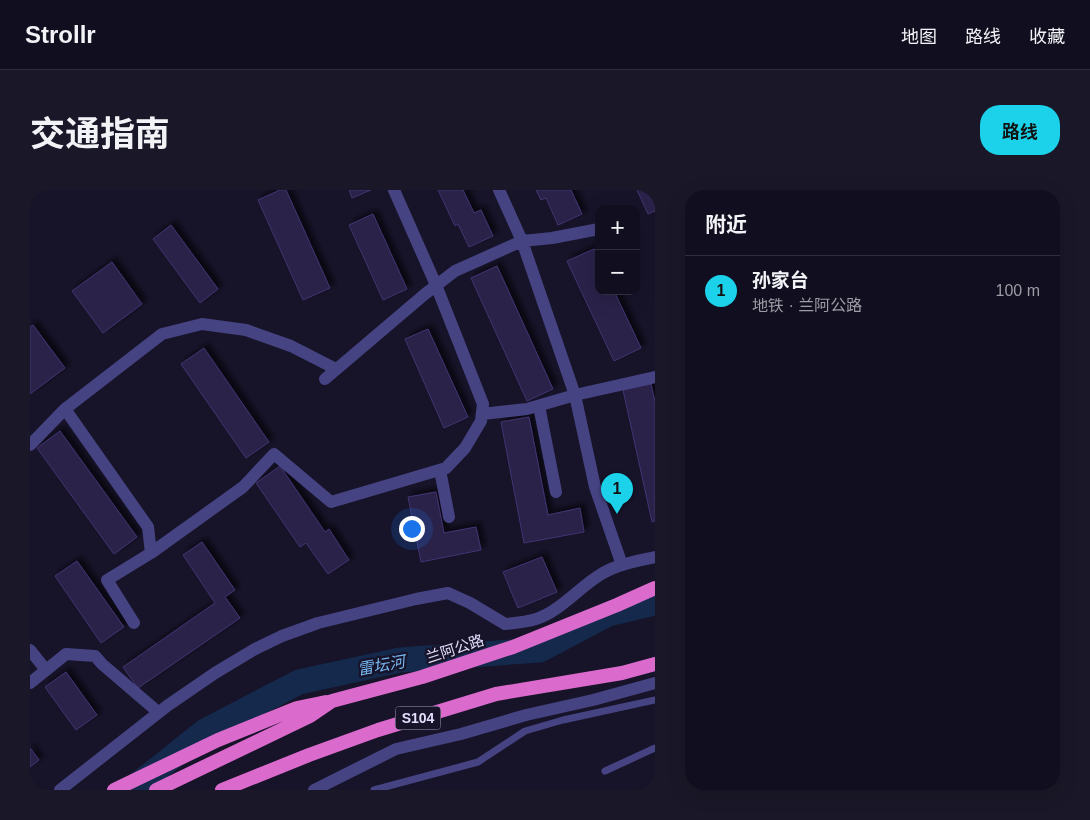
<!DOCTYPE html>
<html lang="zh">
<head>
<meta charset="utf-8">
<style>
	:root { --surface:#110e1f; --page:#1a1728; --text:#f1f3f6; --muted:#9c9ca4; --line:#302e3d; --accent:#1cd2ea }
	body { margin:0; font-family:Arial,"Noto Sans SC",sans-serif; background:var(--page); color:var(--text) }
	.controls { position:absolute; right:15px; top:15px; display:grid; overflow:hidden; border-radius:10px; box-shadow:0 5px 20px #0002 }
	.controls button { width:45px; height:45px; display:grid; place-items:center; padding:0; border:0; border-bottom:1px solid var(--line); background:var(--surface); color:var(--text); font:25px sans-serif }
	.you { position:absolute; left:381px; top:338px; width:18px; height:18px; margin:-12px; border:4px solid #fff; border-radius:50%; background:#1a73e8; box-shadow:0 0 0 8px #1a73e833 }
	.badge { display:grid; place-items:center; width:32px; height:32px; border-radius:50%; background:var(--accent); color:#111; font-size:16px; font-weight:700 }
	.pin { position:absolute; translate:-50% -41px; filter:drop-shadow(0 1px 2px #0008) }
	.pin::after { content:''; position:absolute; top:26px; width:18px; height:15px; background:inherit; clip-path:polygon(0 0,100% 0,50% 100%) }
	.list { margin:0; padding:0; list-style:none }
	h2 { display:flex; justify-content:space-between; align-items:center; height:65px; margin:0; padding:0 20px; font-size:21px }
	h2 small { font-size:16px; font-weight:400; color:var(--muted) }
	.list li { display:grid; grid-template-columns:32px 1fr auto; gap:15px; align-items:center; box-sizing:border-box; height:70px; padding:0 20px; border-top:1px solid var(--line) }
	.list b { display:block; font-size:19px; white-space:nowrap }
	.list p { margin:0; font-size:16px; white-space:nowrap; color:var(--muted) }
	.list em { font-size:16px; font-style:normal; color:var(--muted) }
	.map { position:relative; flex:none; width:625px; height:600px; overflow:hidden; border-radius:20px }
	header { display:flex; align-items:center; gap:30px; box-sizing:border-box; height:70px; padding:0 25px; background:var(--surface); border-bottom:1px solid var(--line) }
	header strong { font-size:24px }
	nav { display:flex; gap:28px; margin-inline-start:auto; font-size:18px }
	.intro { display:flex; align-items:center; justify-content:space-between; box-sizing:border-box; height:120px; padding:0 30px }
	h1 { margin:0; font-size:35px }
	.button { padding:12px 22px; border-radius:20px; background:var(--accent); color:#111; font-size:18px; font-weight:700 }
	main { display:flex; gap:30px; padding:0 30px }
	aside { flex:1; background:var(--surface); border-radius:20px; box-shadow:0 5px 20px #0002 }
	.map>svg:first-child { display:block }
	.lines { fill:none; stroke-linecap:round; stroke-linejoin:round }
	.river { stroke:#14294c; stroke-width:25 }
	.building { fill:#292148; stroke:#423572; filter:url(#shadow) }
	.service { stroke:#464383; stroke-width:7 }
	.minor { stroke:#464383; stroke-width:12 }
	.tertiary { stroke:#464383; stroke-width:12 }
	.trunk { stroke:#da6acc; stroke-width:14 }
	.labels { text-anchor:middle; stroke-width:4.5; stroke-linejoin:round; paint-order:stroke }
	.shield { fill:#171329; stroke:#a5a1bd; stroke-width:1 }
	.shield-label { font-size:14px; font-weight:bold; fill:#e2defc }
	.street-label { font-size:15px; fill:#e2defc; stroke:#171329 }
	.water-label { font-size:16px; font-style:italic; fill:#76b7f2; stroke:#171329 }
</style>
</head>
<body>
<header>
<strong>Strollr</strong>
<nav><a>地图</a><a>路线</a><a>收藏</a></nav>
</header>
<div class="intro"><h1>交通指南</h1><a class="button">路线</a></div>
<main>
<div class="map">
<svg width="625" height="600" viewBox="0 0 625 600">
	<defs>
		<filter id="shadow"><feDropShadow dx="4.5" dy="-4.5" stdDeviation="2.5" flood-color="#0009"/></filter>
	</defs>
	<rect width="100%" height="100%" fill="#171329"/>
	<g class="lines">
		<!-- river -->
		<path class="river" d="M101,600L175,541L269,492L370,470L510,460L578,424L625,413"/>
	</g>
	<!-- building -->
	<path class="building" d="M250,0H256L300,98L273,110L228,10Z
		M319,0H341L322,8Z
		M408,0H433L444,23L451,20L463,46L439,57L428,34L425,36Z
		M506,0H541L552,24L528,35L516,8L511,10Z
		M607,0H625V21L618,24Z
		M343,24L377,99L353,110L319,35Z
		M141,35L188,99L170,113L123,49Z
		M564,59L569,69V101H584L611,158L584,171L537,71Z
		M82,72L112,114L73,143L42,101Z
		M467,76L523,199L497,211L441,88Z
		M3,135L35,178L0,204V137Z
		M398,139L438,227L414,238L375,149Z
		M174,158L239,252L216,268L151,174Z
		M621,194L625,212V331L622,332L593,200Z
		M499,227L518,325L550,318L554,342L494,353L471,232Z
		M30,241L107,347L84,364L7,258Z
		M250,276L295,342L299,339L319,370L298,384L276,353L270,357L226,293Z
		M406,302L414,343L446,337L451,360L391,372L378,307Z
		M172,352L205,400L195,407L210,428L108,498L93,477L185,413L153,365Z
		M512,367L527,402L488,418L473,382Z
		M47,371L94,437L71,453L25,386Z
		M36,482L67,525L46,540L15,497Z
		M0,558L9,570L0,577Z"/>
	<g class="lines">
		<!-- service -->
		<path class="service" d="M575,581L625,558
			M344,600L448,572L495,541L533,530L625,510"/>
		<!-- minor -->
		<path class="minor" d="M469,0L492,51L545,205L565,297L592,375
			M295,189L395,104L425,81L492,51L522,48L569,39
			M509,216L526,302
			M35,219L118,337L121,363L77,390L104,433
			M452,224L497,219L545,205L625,187
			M0,255L35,219L132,144L172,134L216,140L261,156L306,179
			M410,280L419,327
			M121,363L213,297L244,264L301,312L416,278L435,258L451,231L453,214L406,95L364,0
			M0,460L16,480
			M0,493L36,464L65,466L72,474L128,522"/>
		<!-- tertiary -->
		<path class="tertiary" d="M30,600L137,516L185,483L225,459L252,446L288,433L386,409L418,403L440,413L475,434C485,433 496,432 506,429C531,421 550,396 573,383C589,374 607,371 625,367
			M284,600L366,559L431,544L496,525L563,510L625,493"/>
		<!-- trunk -->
		<path class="trunk" d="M84,600L188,550L267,518L296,512
			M126,600L280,526L302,511L392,487L483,457L587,415L625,398
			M192,600L279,565L348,540L466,504L592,483L625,474"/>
	</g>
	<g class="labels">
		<!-- shield labels -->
		<rect class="shield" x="365.5" y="516.5" width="45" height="23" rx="4"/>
		<g class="shield-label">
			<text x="388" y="533">S104</text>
		</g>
		<!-- street labels -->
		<g class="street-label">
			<text transform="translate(425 459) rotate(-18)" y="5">兰阿公路</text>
		</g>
		<!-- water labels -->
		<g class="water-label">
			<text transform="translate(351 475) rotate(-10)" y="6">雷坛河</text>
		</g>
	</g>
</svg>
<div class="controls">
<button>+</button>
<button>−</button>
</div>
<div class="you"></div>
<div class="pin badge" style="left:587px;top:324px">1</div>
</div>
<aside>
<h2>附近<small></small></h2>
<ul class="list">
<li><span class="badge">1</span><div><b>孙家台</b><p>地铁 · 兰阿公路</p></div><em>100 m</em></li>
</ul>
</aside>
</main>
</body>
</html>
